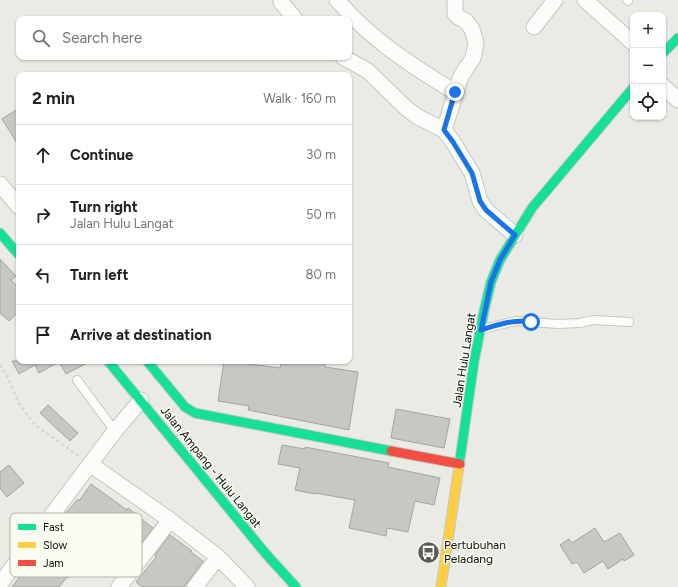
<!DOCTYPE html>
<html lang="en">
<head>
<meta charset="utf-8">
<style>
	:root { --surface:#fff; --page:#f6f6f6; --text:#202124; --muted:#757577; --line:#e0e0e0 }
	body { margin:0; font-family:Figtree,sans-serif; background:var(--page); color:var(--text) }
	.controls { position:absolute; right:12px; top:12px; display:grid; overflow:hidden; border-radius:8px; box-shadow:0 1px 3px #0004 }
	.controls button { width:36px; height:36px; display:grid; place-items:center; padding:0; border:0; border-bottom:1px solid var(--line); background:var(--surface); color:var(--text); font:20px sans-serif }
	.stop { position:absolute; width:12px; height:12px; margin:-9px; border:3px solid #1a73e8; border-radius:50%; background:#fff }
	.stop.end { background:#1a73e8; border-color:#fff; box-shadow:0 1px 4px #0008 }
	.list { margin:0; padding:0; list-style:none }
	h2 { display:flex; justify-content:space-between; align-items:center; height:52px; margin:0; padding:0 16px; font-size:17px }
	h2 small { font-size:13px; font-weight:400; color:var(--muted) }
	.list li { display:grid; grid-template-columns:26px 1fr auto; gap:12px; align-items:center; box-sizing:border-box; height:60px; padding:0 16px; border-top:1px solid var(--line) }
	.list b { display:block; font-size:15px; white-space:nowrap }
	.list p { margin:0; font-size:13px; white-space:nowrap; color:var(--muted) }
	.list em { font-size:13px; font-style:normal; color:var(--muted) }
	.icon { flex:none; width:22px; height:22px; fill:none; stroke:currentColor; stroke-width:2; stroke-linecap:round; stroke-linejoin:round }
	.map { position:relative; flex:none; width:678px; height:587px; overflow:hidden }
	.search { position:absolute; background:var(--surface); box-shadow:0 1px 3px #0004; left:16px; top:16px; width:336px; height:44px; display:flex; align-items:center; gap:10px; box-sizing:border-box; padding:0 14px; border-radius:8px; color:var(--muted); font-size:15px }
	.panel { position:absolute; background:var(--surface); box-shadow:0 1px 3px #0004; left:16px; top:72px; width:336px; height:292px; border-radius:8px }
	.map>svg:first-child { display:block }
	.building { fill:#c7c8c3; stroke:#a4a4a0 }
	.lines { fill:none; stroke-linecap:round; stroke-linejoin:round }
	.lane-casing { stroke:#c5c6c1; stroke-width:10 }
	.street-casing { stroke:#c5c6c1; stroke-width:17 }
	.fast-casing { stroke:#c5c6c1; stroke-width:11 }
	.slow-casing { stroke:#c5c6c1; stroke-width:11 }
	.jam-casing { stroke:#c5c6c1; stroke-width:11 }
	.path { stroke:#d5d6d3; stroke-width:2.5; stroke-dasharray:3 3; stroke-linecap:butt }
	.lane { stroke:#fcfcfb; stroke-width:8 }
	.street { stroke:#fcfcfb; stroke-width:15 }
	.fast { stroke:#16e098; stroke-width:9 }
	.slow { stroke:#ffcf43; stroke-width:9 }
	.jam { stroke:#f24e42; stroke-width:9 }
	.route { stroke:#1a73e8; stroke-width:5 }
	.labels { text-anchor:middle; stroke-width:3; stroke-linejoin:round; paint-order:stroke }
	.street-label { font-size:12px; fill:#0c0d09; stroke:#f9fcf0 }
	.poi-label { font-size:12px; fill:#0c0d09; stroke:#f9fcf0; text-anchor:start }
	.key { fill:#f9fcf0; stroke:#b2b4ab; stroke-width:1 }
	.key-label { font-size:11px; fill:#0c0d09 }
</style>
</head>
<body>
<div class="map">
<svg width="678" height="587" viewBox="0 0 678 587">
	<rect width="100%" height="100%" fill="#ebebe6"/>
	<!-- building -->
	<path class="building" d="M19,108V146L2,119Z
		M0,259L16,276L11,280L19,288V311L9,321L0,313Z
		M12,361H91L66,374L59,362L39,373L35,365L19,374Z
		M224,361H249V364L280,368L281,361H304L325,364V367L358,372L349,430L248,410L249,406L218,401Z
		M48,405L78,433L70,441L40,413Z
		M396,409L450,419L444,448L391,438Z
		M282,445L305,449V447L389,463L388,467L440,478L434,505L415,501L408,532L387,528L386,536L349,528L355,500L315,493V494L295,490L300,468L278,464Z
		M9,465L24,483L7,497L0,488V472Z
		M91,484L127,510L128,508L153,528L141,544L114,524L68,578L67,577L59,587H12L38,553L37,552L59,527L56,524L78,499L79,501Z
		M595,528L604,542L620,533L634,555L624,561L623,559L608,569L603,561L584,573L577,562L572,564L560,545L569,539L572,543Z
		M170,535L192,551L191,552L203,561L184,587H142L136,582L156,557L155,555Z"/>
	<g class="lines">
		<defs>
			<path id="lane" d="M627,0L628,1
				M483,329L516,321L558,324L580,323L593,320L629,322
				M77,380L115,431"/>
			<path id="street" d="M337,0C369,38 413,67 455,92
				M585,0L633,43
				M281,2L295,19
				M534,27L555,0
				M343,57L368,71L407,109L418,117L444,130L453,142L472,173L480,201L486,210L515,235
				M663,86L678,100
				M444,130L461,76L473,58L476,43L472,29L466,21L458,17L455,14V0
				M0,184L19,207
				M90,464L170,520L218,557L247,587
				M0,584L115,431L141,400
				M119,587L170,520
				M195,587L218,557"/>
			<path id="fast" d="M663,53L678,38
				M0,233L19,255
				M108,361L266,554L296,587
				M147,361L185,407L195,413L391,451
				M459,466L474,362L484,311L491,282L500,260L532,208L633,88"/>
			<path id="slow" d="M441,587L459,466"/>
			<path id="jam" d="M391,451L460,464"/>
		</defs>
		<!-- lane casing -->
		<use href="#lane" class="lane-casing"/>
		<!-- street casing -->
		<use href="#street" class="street-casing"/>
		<!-- fast casing -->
		<use href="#fast" class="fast-casing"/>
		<!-- slow casing -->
		<use href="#slow" class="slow-casing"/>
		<!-- jam casing -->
		<use href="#jam" class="jam-casing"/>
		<!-- path -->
		<path class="path" d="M0,365L7,376L20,405L35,425L79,456"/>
		<!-- lane -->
		<use href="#lane" class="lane"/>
		<!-- street -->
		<use href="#street" class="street"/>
		<!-- fast -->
		<use href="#fast" class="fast"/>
		<!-- slow -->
		<use href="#slow" class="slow"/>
		<!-- jam -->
		<use href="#jam" class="jam"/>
	</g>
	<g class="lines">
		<!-- route -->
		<path class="route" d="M455,92L444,130L453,142L472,173L480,201L486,210L515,235L500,260L491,282L481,330C497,325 513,319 531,322"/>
	</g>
	<!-- icons -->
	<defs>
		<symbol id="bus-disc" viewBox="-11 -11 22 22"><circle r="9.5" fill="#5a5b56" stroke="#f9fcf0"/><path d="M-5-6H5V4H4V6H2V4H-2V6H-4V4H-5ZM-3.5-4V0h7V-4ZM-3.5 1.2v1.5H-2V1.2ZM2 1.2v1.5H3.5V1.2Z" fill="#fff"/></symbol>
	</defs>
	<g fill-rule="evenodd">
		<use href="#bus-disc" x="416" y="540" width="25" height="25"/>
	</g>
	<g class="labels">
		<!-- street labels -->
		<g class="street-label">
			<text transform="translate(464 360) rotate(-81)" y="4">Jalan Hulu Langat</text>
			<text transform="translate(211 467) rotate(51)" y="4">Jalan Ampang - Hulu Langat</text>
		</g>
		<!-- poi labels -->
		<g class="poi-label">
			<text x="444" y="549">Pertubuhan<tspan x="444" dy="14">Peladang</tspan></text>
		</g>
	</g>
	<!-- legend -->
	<rect x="10" y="513" width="132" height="64" rx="6" class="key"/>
	<rect x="18" y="524" width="18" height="6" fill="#16e098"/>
	<rect x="18" y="542" width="18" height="6" fill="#ffcf43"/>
	<rect x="18" y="560" width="18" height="6" fill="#f24e42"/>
	<g class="key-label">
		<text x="43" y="531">Fast</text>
		<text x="43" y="549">Slow</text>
		<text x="43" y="567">Jam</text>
	</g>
</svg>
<div class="controls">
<button>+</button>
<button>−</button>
<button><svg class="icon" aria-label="locate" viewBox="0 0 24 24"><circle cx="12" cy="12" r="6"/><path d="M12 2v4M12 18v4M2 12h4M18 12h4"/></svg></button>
</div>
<div class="stop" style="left:531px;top:322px"></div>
<div class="stop end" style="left:455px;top:92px"></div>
<div class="search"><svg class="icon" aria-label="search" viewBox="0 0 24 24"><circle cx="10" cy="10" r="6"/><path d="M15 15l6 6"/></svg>Search here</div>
<section class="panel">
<h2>2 min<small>Walk · 160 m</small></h2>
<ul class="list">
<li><svg class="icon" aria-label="ahead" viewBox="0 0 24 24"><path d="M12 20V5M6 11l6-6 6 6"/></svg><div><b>Continue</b></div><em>30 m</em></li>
<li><svg class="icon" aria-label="right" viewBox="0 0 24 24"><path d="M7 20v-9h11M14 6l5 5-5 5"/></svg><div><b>Turn right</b><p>Jalan Hulu Langat</p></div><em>50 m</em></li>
<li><svg class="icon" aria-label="left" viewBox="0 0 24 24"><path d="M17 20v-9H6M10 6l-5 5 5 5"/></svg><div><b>Turn left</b></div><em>80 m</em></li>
<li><svg class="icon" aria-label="arrive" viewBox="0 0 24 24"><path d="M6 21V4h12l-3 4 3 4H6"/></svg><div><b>Arrive at destination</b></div></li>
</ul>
</section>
</div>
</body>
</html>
